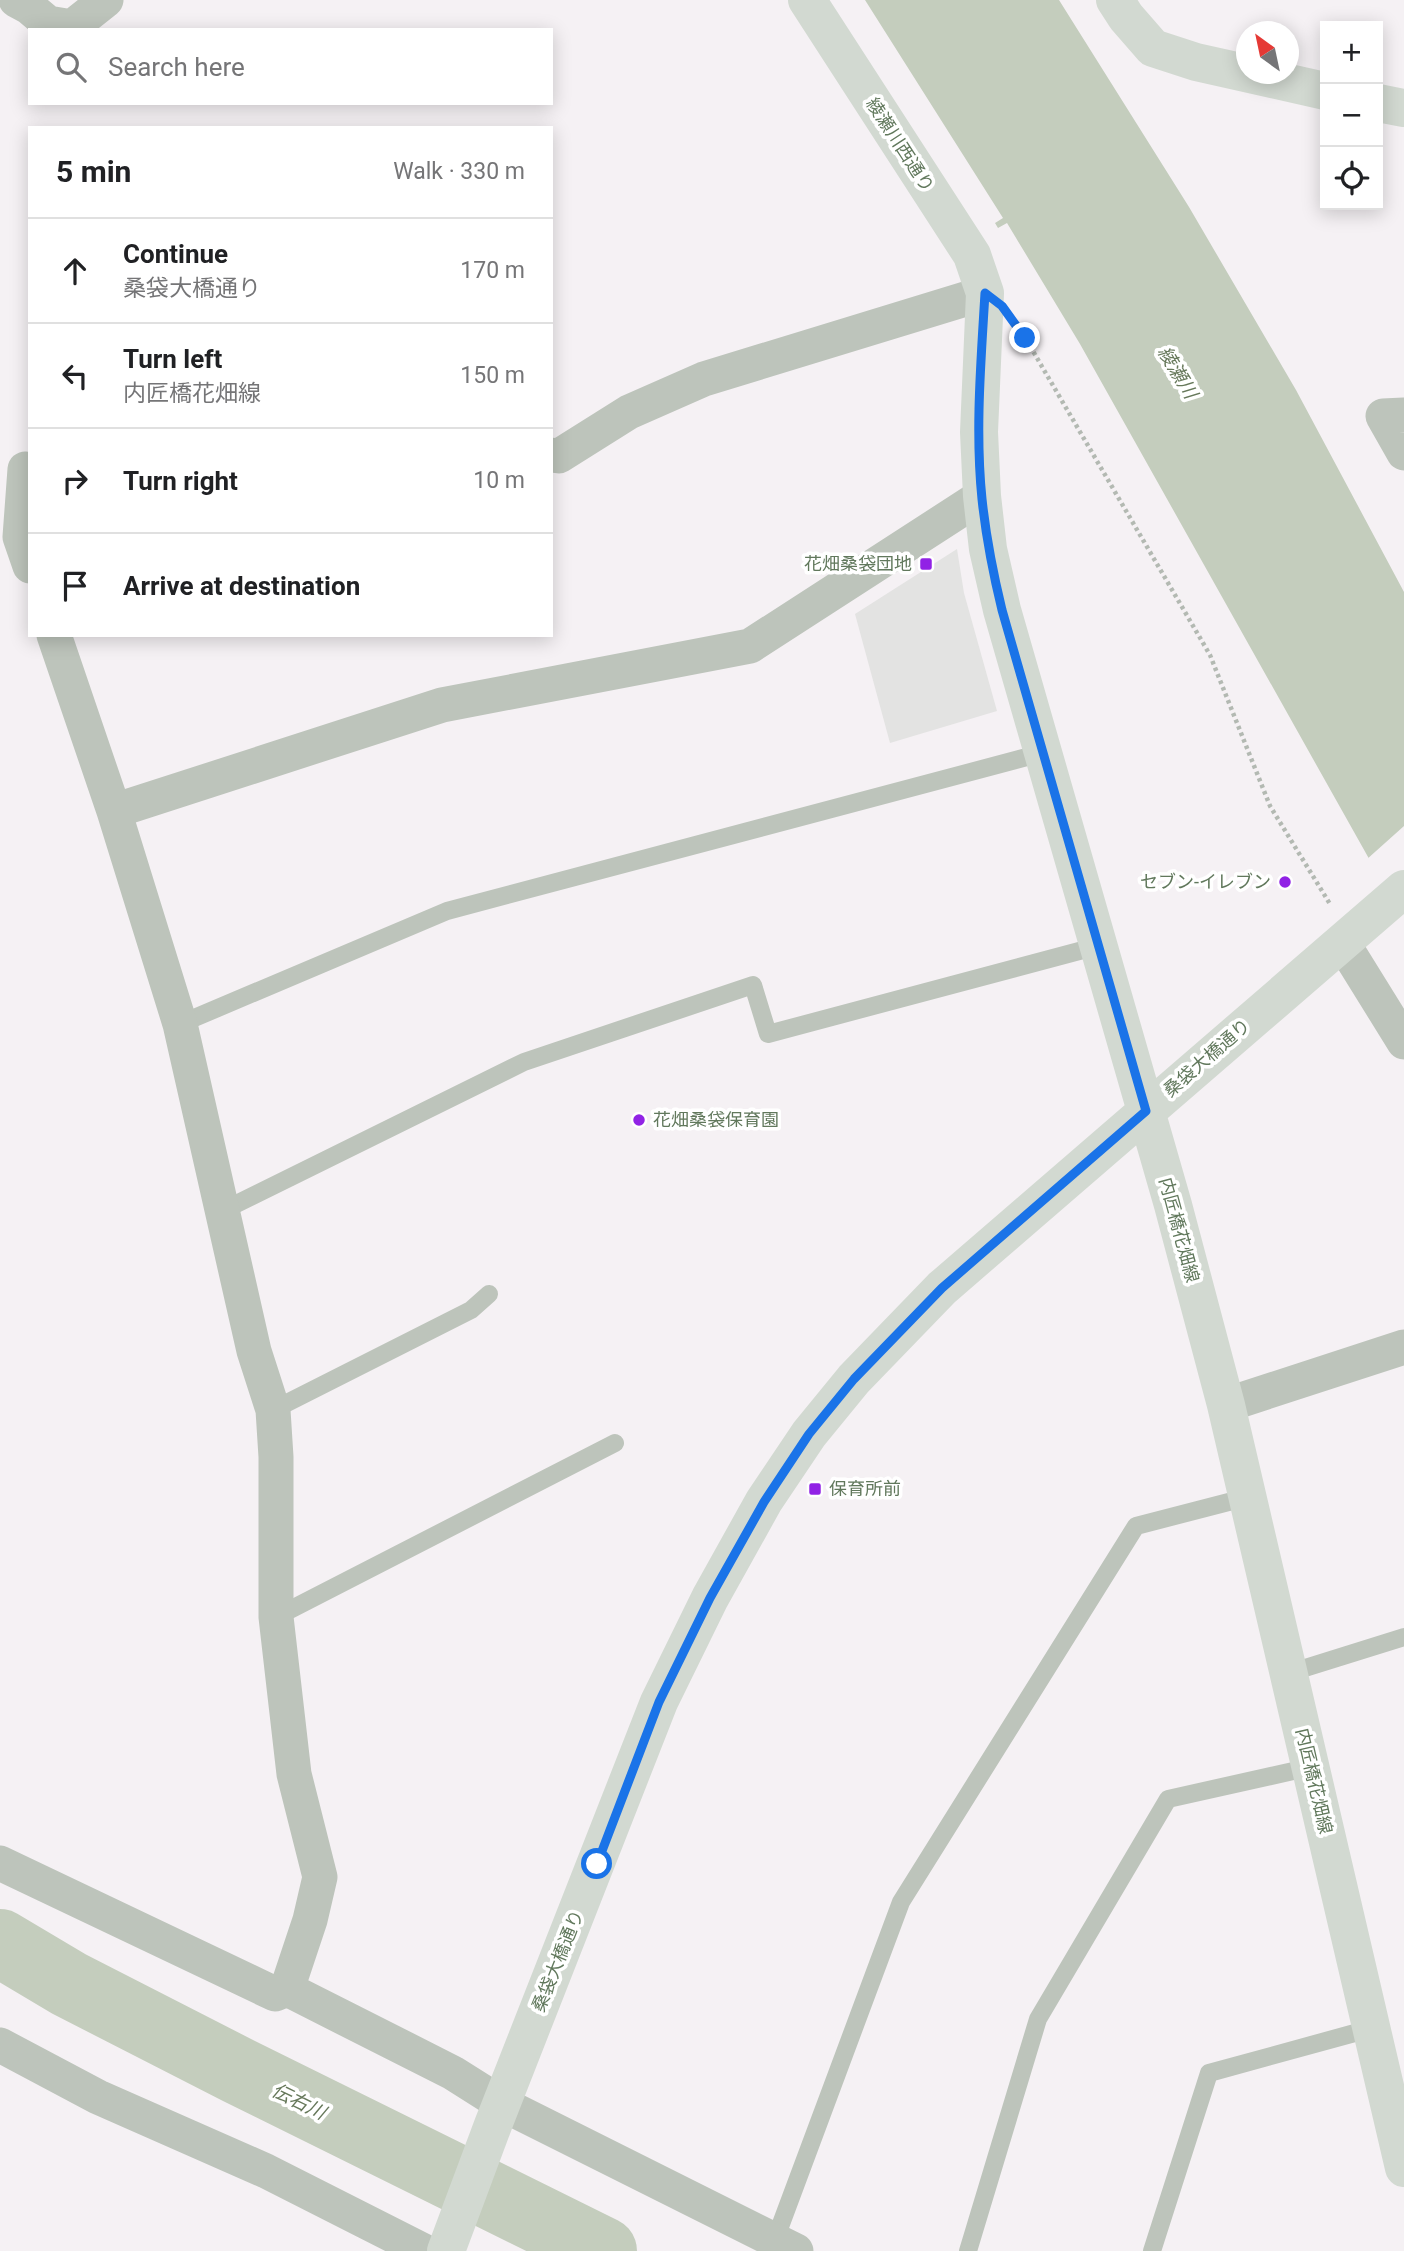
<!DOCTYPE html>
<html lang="en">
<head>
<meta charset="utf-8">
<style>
	:root { --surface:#fff; --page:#f6f6f6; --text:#202124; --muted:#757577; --line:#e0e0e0 }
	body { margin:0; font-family:Roboto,"Noto Sans JP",sans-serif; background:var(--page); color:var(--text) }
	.controls { position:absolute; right:21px; top:21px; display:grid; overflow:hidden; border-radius:0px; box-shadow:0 4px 18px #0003 }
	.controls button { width:63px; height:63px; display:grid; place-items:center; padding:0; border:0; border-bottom:2px solid var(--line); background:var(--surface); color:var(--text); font:35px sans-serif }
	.compass { position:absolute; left:1236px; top:21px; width:63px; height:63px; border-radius:50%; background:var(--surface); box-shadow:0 4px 18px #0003; rotate:327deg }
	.stop { position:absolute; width:21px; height:21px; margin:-16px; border:5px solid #1a73e8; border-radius:50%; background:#fff }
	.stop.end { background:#1a73e8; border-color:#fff; box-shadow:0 2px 7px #0008 }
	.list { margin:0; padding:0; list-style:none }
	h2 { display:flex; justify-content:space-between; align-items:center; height:91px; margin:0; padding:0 28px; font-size:30px }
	h2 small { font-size:23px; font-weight:400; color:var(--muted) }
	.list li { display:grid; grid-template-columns:46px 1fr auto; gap:21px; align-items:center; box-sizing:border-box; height:105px; padding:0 28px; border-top:2px solid var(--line) }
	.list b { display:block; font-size:26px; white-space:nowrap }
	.list p { margin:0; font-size:23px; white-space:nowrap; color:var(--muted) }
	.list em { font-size:23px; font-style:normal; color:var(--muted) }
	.icon { flex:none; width:38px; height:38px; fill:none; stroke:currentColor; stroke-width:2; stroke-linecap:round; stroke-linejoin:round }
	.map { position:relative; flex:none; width:1404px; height:2251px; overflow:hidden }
	.search { position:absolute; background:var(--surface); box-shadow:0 4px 18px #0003; left:28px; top:28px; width:525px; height:77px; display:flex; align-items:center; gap:18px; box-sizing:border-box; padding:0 24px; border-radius:0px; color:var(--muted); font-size:26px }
	.panel { position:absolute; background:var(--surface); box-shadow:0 4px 18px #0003; left:28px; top:126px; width:525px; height:511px; border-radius:0px }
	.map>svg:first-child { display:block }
	.built { fill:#e3e3e2 }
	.water { fill:#c4cdbd }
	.pier { fill:#f5f1f4 }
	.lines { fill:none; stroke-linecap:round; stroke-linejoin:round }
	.river { stroke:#c4cdbd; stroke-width:68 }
	.path { stroke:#b3b9b2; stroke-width:4.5; stroke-dasharray:3.5 3.5; stroke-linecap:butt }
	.lane { stroke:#bdc4bb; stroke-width:18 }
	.street { stroke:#bdc4bb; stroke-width:35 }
	.secondary { stroke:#d2d9d1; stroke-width:38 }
	.route { stroke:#1a73e8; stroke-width:9 }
	.poi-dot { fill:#9122e5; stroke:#fff; stroke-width:2.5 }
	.labels { text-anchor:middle; stroke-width:7; stroke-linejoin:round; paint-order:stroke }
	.street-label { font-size:18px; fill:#61785c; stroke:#fff }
	.poi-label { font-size:18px; fill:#61785c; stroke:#fff; text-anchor:end }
	.water-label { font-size:19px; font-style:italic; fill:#66785a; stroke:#fff }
</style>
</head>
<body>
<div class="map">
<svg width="1404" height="2251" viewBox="0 0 1404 2251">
	<rect width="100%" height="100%" fill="#f5f1f4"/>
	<!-- built -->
	<path class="built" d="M957,549L964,593L997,711L890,743L855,614Z"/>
	<!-- water -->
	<path class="water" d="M865,0H1059L1189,207L1296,390L1404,592V921L1080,344L1007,223L998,228L995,223L1003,218Z"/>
	<!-- pier -->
	<path class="pier" d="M1404,826V925L1401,923L1366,860Z"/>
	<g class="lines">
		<!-- river -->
		<path class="river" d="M0,1943L69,1984L239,2071L603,2251"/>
		<!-- path -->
		<path class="path" d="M1023,334L1210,655L1270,806L1330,904"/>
		<!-- lane -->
		<path class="lane" d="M180,1024L447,911L1042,753
			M222,1211L524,1062L753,985L768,1034L1098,946
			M273,1410L471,1310L489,1294
			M276,1617L615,1443
			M1289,1673L1404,1637
			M775,2240L901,1902L1136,1526L1248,1497
			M968,2251L1038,2019L1168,1799L1311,1767
			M1152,2251L1209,2073L1373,2028"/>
		<!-- street -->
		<path class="street" d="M16,0L29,7L48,23L72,27L106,0
			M1404,415L1383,416L1404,453
			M551,455L559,456L629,412L704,379L985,293
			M25,469L20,537L30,566
			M54,635L114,811L180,1024L254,1351L273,1410L276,1457V1617L294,1774L320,1877L310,1920L287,1989
			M114,811L442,705L750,646L982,496
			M1342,942L1404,1042
			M1226,1405L1404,1347
			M0,1863L275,1994L287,1989L453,2073L502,2104L796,2251
			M0,2045L98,2097L266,2171L424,2251"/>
		<!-- secondary -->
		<path class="secondary" d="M807,0L972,255L985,293L979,432L982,496L988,549L1002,610L1173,1205L1226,1405L1404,2168
			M1115,0L1126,17L1153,48L1196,62L1325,91
			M1378,103L1404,108
			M446,2251L493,2125L659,1702L710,1598L764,1501L809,1434L854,1379L942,1288L1404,889"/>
	</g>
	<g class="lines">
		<!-- route -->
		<path class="route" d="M597,1864L659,1702L710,1598L764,1502L809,1434L854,1379L942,1288L1146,1111L1002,610C993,573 986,537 982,499C975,431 981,361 985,293L1002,306L1025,338"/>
	</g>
	<!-- markers -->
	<g class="poi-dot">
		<rect x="919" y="557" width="14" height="14" rx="3.5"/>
		<circle cx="1285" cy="882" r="7"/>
		<circle cx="639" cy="1120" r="7"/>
		<rect x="808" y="1482" width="14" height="14" rx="3.5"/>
	</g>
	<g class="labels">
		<!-- street labels -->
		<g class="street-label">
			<text transform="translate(900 145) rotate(57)" y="6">綾瀬川西通り</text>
			<text transform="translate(1207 1058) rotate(-41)" y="6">桑袋大橋通り</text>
			<text transform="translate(1179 1230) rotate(75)" y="6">内匠橋花畑線</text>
			<text transform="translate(1314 1781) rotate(77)" y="6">内匠橋花畑線</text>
			<text transform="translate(558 1961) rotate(-68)" y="6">桑袋大橋通り</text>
		</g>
		<!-- poi labels -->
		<g class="poi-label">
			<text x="912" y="570">花畑桑袋団地</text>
			<text x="1271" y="888">セブン-イレブン</text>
			<text x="653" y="1126" text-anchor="start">花畑桑袋保育園</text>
			<text x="829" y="1495" text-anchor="start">保育所前</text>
		</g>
		<!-- water labels -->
		<g class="water-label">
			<text transform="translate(1178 372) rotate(59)" y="7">綾瀬川</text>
			<text transform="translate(299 2101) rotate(26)" y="7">伝右川</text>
		</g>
	</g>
</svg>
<div class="controls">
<button>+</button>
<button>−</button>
<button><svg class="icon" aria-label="locate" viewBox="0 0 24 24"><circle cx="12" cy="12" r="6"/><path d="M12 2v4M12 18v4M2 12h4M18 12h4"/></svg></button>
</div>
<svg class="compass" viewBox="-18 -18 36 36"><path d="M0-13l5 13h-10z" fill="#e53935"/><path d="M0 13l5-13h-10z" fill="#757577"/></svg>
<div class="stop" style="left:597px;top:1864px"></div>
<div class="stop end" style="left:1025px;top:338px"></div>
<div class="search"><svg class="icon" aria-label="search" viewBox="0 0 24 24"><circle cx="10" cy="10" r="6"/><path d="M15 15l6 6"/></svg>Search here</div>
<section class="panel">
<h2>5 min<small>Walk · 330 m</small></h2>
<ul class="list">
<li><svg class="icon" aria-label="ahead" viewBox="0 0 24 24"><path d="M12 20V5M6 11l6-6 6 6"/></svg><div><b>Continue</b><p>桑袋大橋通り</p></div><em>170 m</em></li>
<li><svg class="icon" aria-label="left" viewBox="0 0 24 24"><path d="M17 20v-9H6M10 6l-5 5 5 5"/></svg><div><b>Turn left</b><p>内匠橋花畑線</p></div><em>150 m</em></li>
<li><svg class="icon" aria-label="right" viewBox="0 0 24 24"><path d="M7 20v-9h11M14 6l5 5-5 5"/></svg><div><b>Turn right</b></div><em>10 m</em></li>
<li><svg class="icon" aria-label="arrive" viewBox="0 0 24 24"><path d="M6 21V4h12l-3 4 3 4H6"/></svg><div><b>Arrive at destination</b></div></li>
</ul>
</section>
</div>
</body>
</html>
